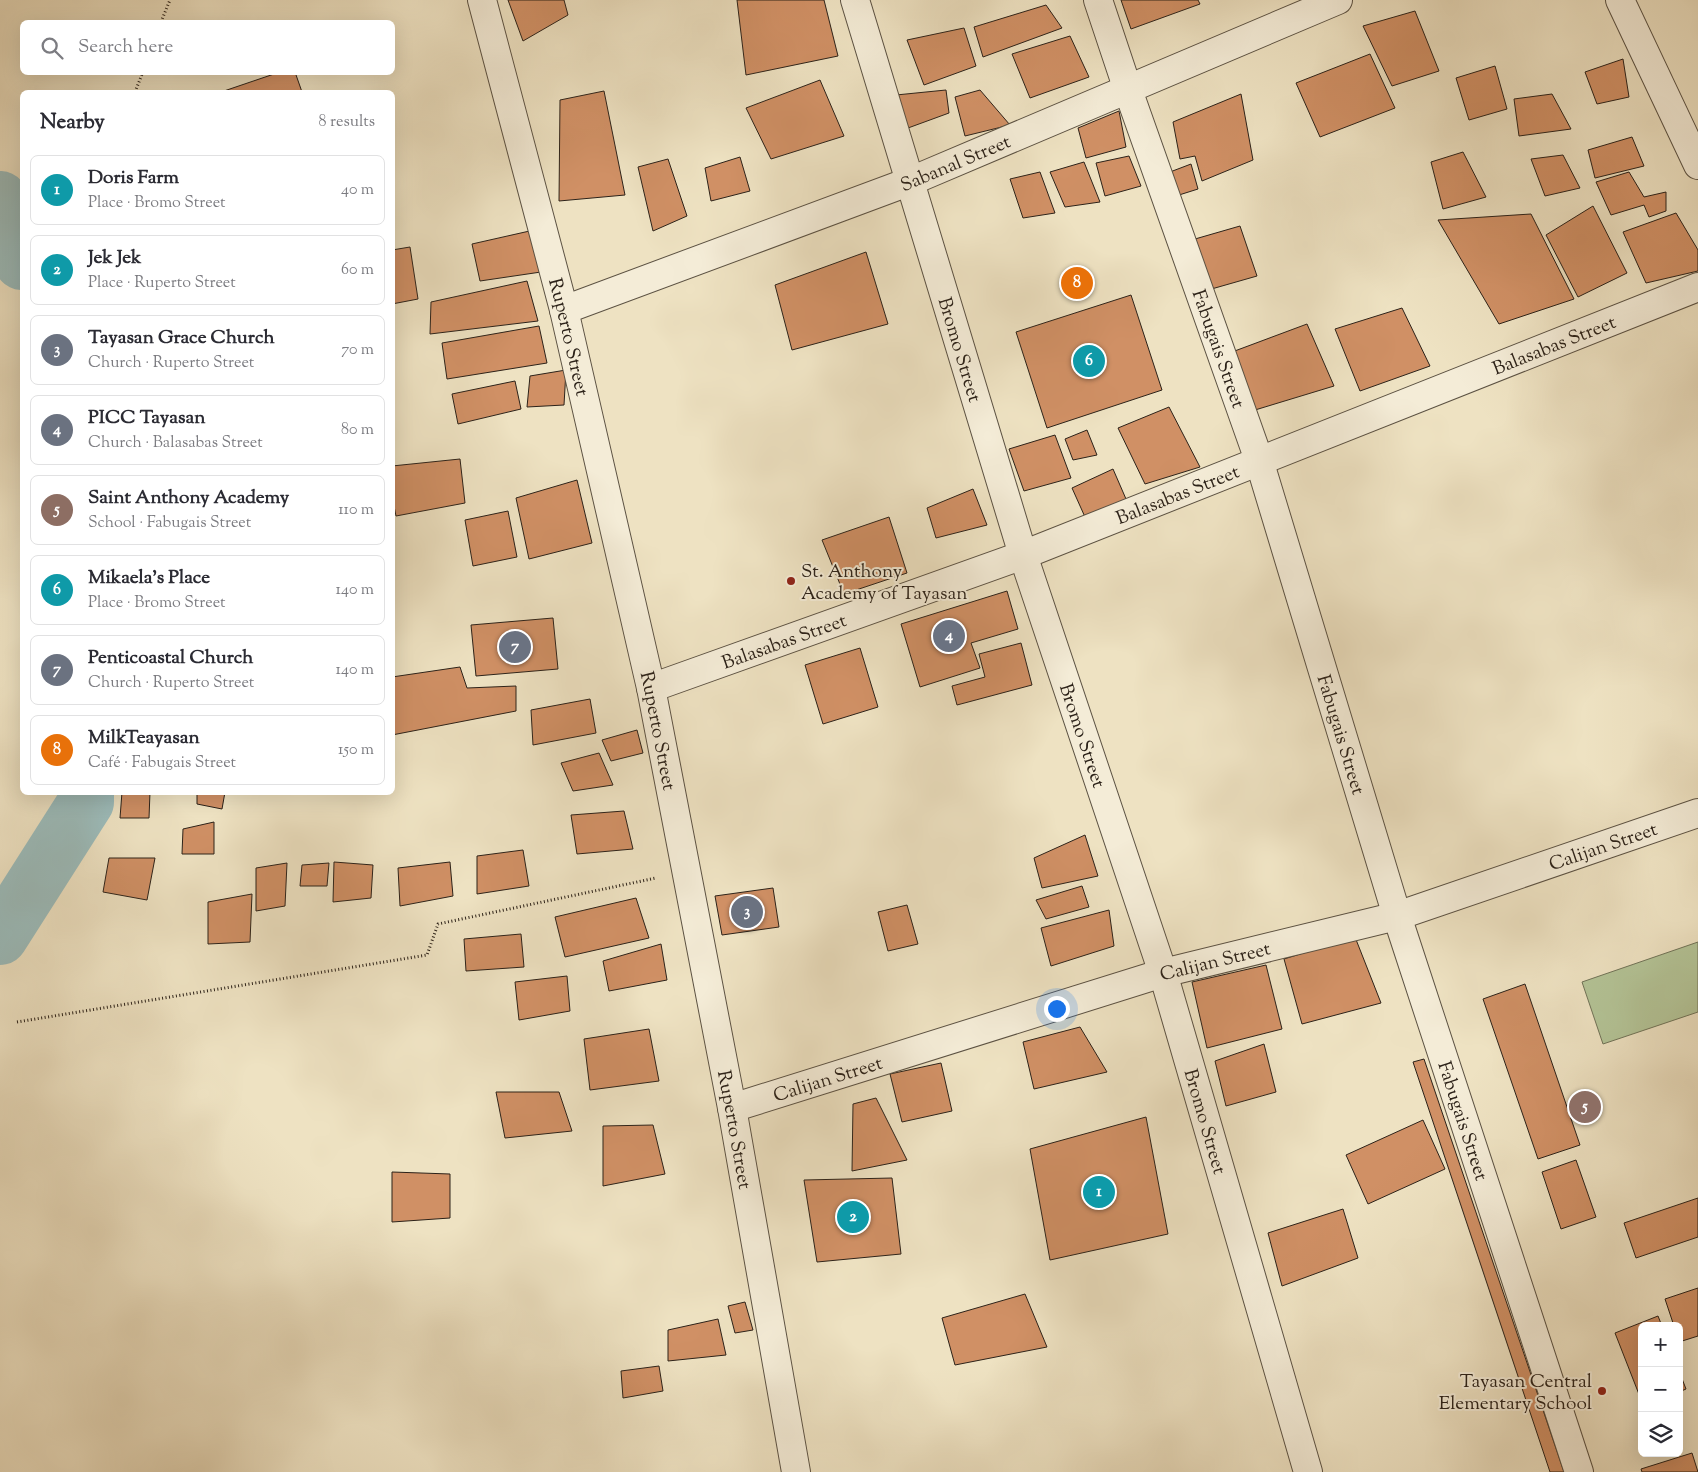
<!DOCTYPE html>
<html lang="en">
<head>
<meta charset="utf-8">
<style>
	:root { --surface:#fff; --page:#f7f7f7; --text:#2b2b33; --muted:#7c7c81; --line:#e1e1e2; --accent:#db2777 }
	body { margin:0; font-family:"Sorts Mill Goudy",serif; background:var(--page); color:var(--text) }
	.controls { position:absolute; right:15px; bottom:15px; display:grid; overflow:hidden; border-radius:8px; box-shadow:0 5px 20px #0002 }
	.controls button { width:45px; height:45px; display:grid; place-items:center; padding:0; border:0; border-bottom:1px solid var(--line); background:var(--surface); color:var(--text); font:25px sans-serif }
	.you { position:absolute; left:1056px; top:1008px; width:18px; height:18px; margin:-12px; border:4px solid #fff; border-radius:50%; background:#1a73e8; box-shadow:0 0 0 8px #1a73e833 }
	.badge { display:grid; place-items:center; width:32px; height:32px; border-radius:50%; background:var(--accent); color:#fff; font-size:16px; font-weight:700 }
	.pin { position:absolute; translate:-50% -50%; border:2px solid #fff; box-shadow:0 1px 5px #0006 }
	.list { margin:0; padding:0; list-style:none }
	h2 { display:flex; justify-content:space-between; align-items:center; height:65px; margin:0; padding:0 20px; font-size:21px }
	h2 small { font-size:16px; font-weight:400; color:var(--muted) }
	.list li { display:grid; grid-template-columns:32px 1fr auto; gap:15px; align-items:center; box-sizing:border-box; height:70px; margin:0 10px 10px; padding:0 10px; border:1px solid var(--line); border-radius:8px }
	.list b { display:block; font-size:19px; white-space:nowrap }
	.list p { margin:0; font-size:16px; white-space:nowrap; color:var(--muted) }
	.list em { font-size:16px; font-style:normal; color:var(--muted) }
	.icon { flex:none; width:28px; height:28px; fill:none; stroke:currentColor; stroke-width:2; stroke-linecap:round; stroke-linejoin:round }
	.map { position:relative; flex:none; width:1698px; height:1472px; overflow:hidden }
	.search { position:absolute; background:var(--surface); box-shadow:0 5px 20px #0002; left:20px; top:20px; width:375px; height:55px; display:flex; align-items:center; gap:12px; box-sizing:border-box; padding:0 18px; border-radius:8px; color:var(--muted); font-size:19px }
	.panel { position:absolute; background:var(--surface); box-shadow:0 5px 20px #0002; left:20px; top:90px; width:375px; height:705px; border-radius:8px }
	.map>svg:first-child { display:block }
	.garden { fill:#b4c497; stroke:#707358 }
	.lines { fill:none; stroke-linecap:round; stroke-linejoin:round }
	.river { stroke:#9cbcbb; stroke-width:56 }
	.building { fill:#d09065; stroke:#2c2219 }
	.minor-casing { stroke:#5c5243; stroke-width:30 }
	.path { stroke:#2c2219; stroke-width:3; stroke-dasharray:1 2.5; stroke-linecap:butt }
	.minor { stroke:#f4ecd7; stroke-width:28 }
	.poi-dot { fill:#8f2418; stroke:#f4ecd7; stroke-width:2 }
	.labels { text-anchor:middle; stroke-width:4; stroke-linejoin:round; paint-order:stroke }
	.street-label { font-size:19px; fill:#2c2219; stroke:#f4ecd7 }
	.poi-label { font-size:19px; fill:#2c2219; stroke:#f4ecd7; text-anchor:start }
</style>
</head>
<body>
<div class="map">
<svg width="1698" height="1472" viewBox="0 0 1698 1472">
	<rect width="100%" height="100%" fill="#eee2c2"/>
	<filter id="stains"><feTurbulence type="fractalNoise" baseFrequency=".004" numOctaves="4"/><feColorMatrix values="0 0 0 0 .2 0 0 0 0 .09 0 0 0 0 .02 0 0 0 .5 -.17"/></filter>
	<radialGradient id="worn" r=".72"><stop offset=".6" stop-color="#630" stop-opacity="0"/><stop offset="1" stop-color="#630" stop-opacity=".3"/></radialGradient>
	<!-- garden -->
	<path class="garden" d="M1698,942V1012L1603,1044L1582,982Z"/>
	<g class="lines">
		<!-- river -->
		<path class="river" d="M0,199L22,262
			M0,937L86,802V792"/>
	</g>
	<!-- building -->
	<path class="building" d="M508,0H564L568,15L523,41Z
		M737,0H824L838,56L746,75Z
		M1121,0H1198L1200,4L1131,29Z
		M1046,5L1062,28L983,57L974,27Z
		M1415,11L1439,71L1392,86L1363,26Z
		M964,28L976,66L924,85L907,40Z
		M1070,36L1089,77L1030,98L1012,54Z
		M1370,54L1395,108L1320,137L1296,83Z
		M1623,59L1629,97L1597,104L1585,72Z
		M1495,66L1507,109L1469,120L1456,78Z
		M280,72H295L302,92H221Z
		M820,80L844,136L771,159L746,108Z
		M946,90L949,113L908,128L896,95Z
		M980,90L1010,125L965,136L955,97Z
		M604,91L625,195L559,201L560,100Z
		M1241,94L1253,160L1202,181L1195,156L1180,159L1173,122Z
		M1552,94L1571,129L1519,136L1514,99Z
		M1119,111L1126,147L1086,158L1078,128Z
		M1632,137L1644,166L1595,178L1588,150Z
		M1463,152L1486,197L1443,209L1431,162Z
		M1563,155L1580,188L1545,196L1531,159Z
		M1129,156L1141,186L1105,196L1096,163Z
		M740,157L750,191L711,201L705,168Z
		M668,159L687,216L653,231L638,167Z
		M1084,162L1100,202L1065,207L1050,172Z
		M1191,164L1198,189L1179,195L1170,172Z
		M1040,172L1055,213L1023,218L1010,179Z
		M1629,172L1644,197L1666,192V211L1649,217L1644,205L1611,215L1596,182Z
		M1593,206L1627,273L1578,297L1546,235Z
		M1676,213L1698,250V271L1646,283L1623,232Z
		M1531,214L1574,299L1499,324L1438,220Z
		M1240,226L1257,276L1208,290L1195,239Z
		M534,230L541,272L480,281L472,244Z
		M410,247L418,299L392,304V250Z
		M866,252L888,324L792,350L775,285Z
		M527,281L538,321L430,334L431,302Z
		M1131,295L1162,390L1047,428L1016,332Z
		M1402,308L1430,366L1360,391L1335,329Z
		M1307,324L1334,386L1255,410L1232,352Z
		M539,326L547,363L447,379L442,343Z
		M566,370L564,405L527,407L530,376Z
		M515,381L521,409L458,424L452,394Z
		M1169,407L1200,467L1145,484L1118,428Z
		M1087,430L1097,455L1073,460L1065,439Z
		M1055,435L1071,478L1024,491L1009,449Z
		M460,459L465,503L396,516L392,496V466Z
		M1113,469L1126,499L1085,517L1072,488Z
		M577,480L592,543L529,559L516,498Z
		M973,489L987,525L936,538L927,508Z
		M508,511L517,557L473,566L465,520Z
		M889,517L907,573L844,594L822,540Z
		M1007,591L1018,629L971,643L980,668L920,687L901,624Z
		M553,618L558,669L476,676L471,625Z
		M1021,643L1032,685L957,705L952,686L985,677L979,654Z
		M860,648L878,707L823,724L805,665Z
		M460,667L467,688L516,686V711L392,735V677Z
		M590,699L596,733L533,745L531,710Z
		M637,730L643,753L611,761L602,740Z
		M599,753L613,785L573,791L561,763Z
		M122,792H150L149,818H120Z
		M197,792H225L222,809L197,804Z
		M624,811L633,849L577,854L571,815Z
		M214,822V854H182L183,829Z
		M1085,835L1098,876L1042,888L1034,858Z
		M523,850L529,886L477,894V856Z
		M109,858H155L147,900L103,892Z
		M334,862L373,865L371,898L333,902Z
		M450,862L453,896L400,906L398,868Z
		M287,863L285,906L256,911V868Z
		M329,863L327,886H300L302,865Z
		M1082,886L1089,907L1046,919L1036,900Z
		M773,888L779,927L722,935L715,896Z
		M252,894L250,942L208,944V902Z
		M636,898L649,938L565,957L555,917Z
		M907,905L918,944L888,951L878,912Z
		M1109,910L1114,946L1051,966L1041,928Z
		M521,934L524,967L466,971L464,939Z
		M1355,937L1381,1003L1302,1024L1284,959Z
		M661,944L667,980L609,991L603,961Z
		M1266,965L1282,1029L1207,1048L1192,982Z
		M567,976L570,1011L519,1020L515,982Z
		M1525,984L1580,1145L1538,1159L1483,999Z
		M1080,1027L1107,1072L1034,1089L1023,1042Z
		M649,1029L659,1081L590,1090L584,1039Z
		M1264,1044L1276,1092L1226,1106L1215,1061Z
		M1424,1059L1564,1472H1550L1413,1062Z
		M941,1063L952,1111L902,1122L890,1074Z
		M496,1092H559L572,1131L505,1138Z
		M876,1098L907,1160L852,1171L853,1104Z
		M1146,1117L1168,1234L1050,1260L1030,1149Z
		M1423,1120L1445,1169L1368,1204L1346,1155Z
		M653,1125L665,1174L603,1186V1126Z
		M1576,1160L1596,1217L1561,1229L1542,1172Z
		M392,1172L450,1174V1218L392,1222Z
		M892,1178L901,1254L817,1262L804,1180Z
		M1698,1198V1237L1636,1258L1624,1223Z
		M1343,1209L1358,1258L1282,1286L1268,1233Z
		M1698,1288V1336L1679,1342V1326H1674L1665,1299Z
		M1025,1294L1047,1347L955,1365L942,1318Z
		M745,1302L753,1330L735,1333L728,1306Z
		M1658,1316L1662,1326H1642V1402L1615,1333Z
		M718,1319L726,1355L668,1361V1330Z
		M659,1366L663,1391L623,1398L621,1371Z
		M1679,1371L1686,1389L1679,1392Z
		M1692,1453L1698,1472H1642L1641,1469Z"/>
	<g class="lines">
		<defs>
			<g id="minor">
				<path id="s1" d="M482,0L564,310L651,688L732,1108L796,1472"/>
				<path id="s2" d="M855,0L1023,555L1163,973L1308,1472"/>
				<path id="s3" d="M1098,0L1128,90L1259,460L1397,916L1579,1472"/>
				<path d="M1620,0L1698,165"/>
				<path id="s4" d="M564,310L911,181L1338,0"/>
				<path id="s5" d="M651,688L1023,555L1698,287"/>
				<path id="s6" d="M732,1108L1163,973L1397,916L1698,813"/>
			</g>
		</defs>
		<!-- minor casing -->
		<use href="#minor" class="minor-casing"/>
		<!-- path -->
		<path class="path" d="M161,22L170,0
			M135,92L143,72
			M17,1022L427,955L438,924L656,878"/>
		<!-- minor -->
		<use href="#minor" class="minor"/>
	</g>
	<!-- markers -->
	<g class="poi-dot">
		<circle cx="791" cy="581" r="5"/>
		<circle cx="1602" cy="1391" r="5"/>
	</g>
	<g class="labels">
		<!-- street labels -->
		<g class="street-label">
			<text dy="7" stroke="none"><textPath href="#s4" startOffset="418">Sabanal Street</textPath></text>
			<text dy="7" stroke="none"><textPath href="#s1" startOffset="348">Ruperto Street</textPath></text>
			<text dy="7" stroke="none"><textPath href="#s5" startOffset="966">Balasabas Street</textPath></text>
			<text dy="7" stroke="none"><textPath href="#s2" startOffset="365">Bromo Street</textPath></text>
			<text dy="7" stroke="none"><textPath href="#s3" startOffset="369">Fabugais Street</textPath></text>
			<text dy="7" stroke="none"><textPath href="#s5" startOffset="561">Balasabas Street</textPath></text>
			<text dy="7" stroke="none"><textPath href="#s5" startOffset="141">Balasabas Street</textPath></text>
			<text dy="7" stroke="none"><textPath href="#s1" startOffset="752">Ruperto Street</textPath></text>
			<text dy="7" stroke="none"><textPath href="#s2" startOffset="770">Bromo Street</textPath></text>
			<text dy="7" stroke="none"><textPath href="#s3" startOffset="774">Fabugais Street</textPath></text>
			<text dy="7" stroke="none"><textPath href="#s6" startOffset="910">Calijan Street</textPath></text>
			<text dy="7" stroke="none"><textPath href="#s6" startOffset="505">Calijan Street</textPath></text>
			<text dy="7" stroke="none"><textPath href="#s6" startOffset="100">Calijan Street</textPath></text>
			<text dy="7" stroke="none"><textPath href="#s2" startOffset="1175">Bromo Street</textPath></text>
			<text dy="7" stroke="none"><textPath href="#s3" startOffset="1179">Fabugais Street</textPath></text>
			<text dy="7" stroke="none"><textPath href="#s1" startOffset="1158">Ruperto Street</textPath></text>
		</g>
		<!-- poi labels -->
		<g class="poi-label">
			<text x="801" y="577">St. Anthony<tspan x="801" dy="22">Academy of Tayasan</tspan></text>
			<text x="1592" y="1387" text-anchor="end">Tayasan Central<tspan x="1592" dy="22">Elementary School</tspan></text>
		</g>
	</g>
	<rect width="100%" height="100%" filter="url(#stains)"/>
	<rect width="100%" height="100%" fill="url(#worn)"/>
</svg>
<div class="controls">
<button>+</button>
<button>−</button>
<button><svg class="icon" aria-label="layers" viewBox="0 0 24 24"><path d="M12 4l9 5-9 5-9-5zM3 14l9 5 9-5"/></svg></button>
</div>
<div class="you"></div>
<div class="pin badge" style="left:1099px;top:1192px;background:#0f9aa8">1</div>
<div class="pin badge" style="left:853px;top:1217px;background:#0f9aa8">2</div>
<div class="pin badge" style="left:747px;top:912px;background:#6b7280">3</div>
<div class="pin badge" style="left:949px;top:636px;background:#6b7280">4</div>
<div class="pin badge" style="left:1585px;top:1107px;background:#8d6e63">5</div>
<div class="pin badge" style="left:1089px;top:361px;background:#0f9aa8">6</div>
<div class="pin badge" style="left:515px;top:647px;background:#6b7280">7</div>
<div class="pin badge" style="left:1077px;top:283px;background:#e8710a">8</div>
<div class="search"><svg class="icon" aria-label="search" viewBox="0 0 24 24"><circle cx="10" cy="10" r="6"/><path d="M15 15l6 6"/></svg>Search here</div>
<section class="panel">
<h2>Nearby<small>8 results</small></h2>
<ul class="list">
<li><span class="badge" style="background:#0f9aa8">1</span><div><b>Doris Farm</b><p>Place · Bromo Street</p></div><em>40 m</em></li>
<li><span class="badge" style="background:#0f9aa8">2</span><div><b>Jek Jek</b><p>Place · Ruperto Street</p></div><em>60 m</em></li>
<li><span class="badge" style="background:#6b7280">3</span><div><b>Tayasan Grace Church</b><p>Church · Ruperto Street</p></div><em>70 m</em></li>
<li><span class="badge" style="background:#6b7280">4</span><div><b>PICC Tayasan</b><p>Church · Balasabas Street</p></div><em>80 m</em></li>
<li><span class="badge" style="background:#8d6e63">5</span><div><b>Saint Anthony Academy</b><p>School · Fabugais Street</p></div><em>110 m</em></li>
<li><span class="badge" style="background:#0f9aa8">6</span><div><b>Mikaela's Place</b><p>Place · Bromo Street</p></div><em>140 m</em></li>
<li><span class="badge" style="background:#6b7280">7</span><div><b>Penticoastal Church</b><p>Church · Ruperto Street</p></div><em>140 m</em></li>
<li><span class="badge" style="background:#e8710a">8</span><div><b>MilkTeayasan</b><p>Café · Fabugais Street</p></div><em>150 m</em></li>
</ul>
</section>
</div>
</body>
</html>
